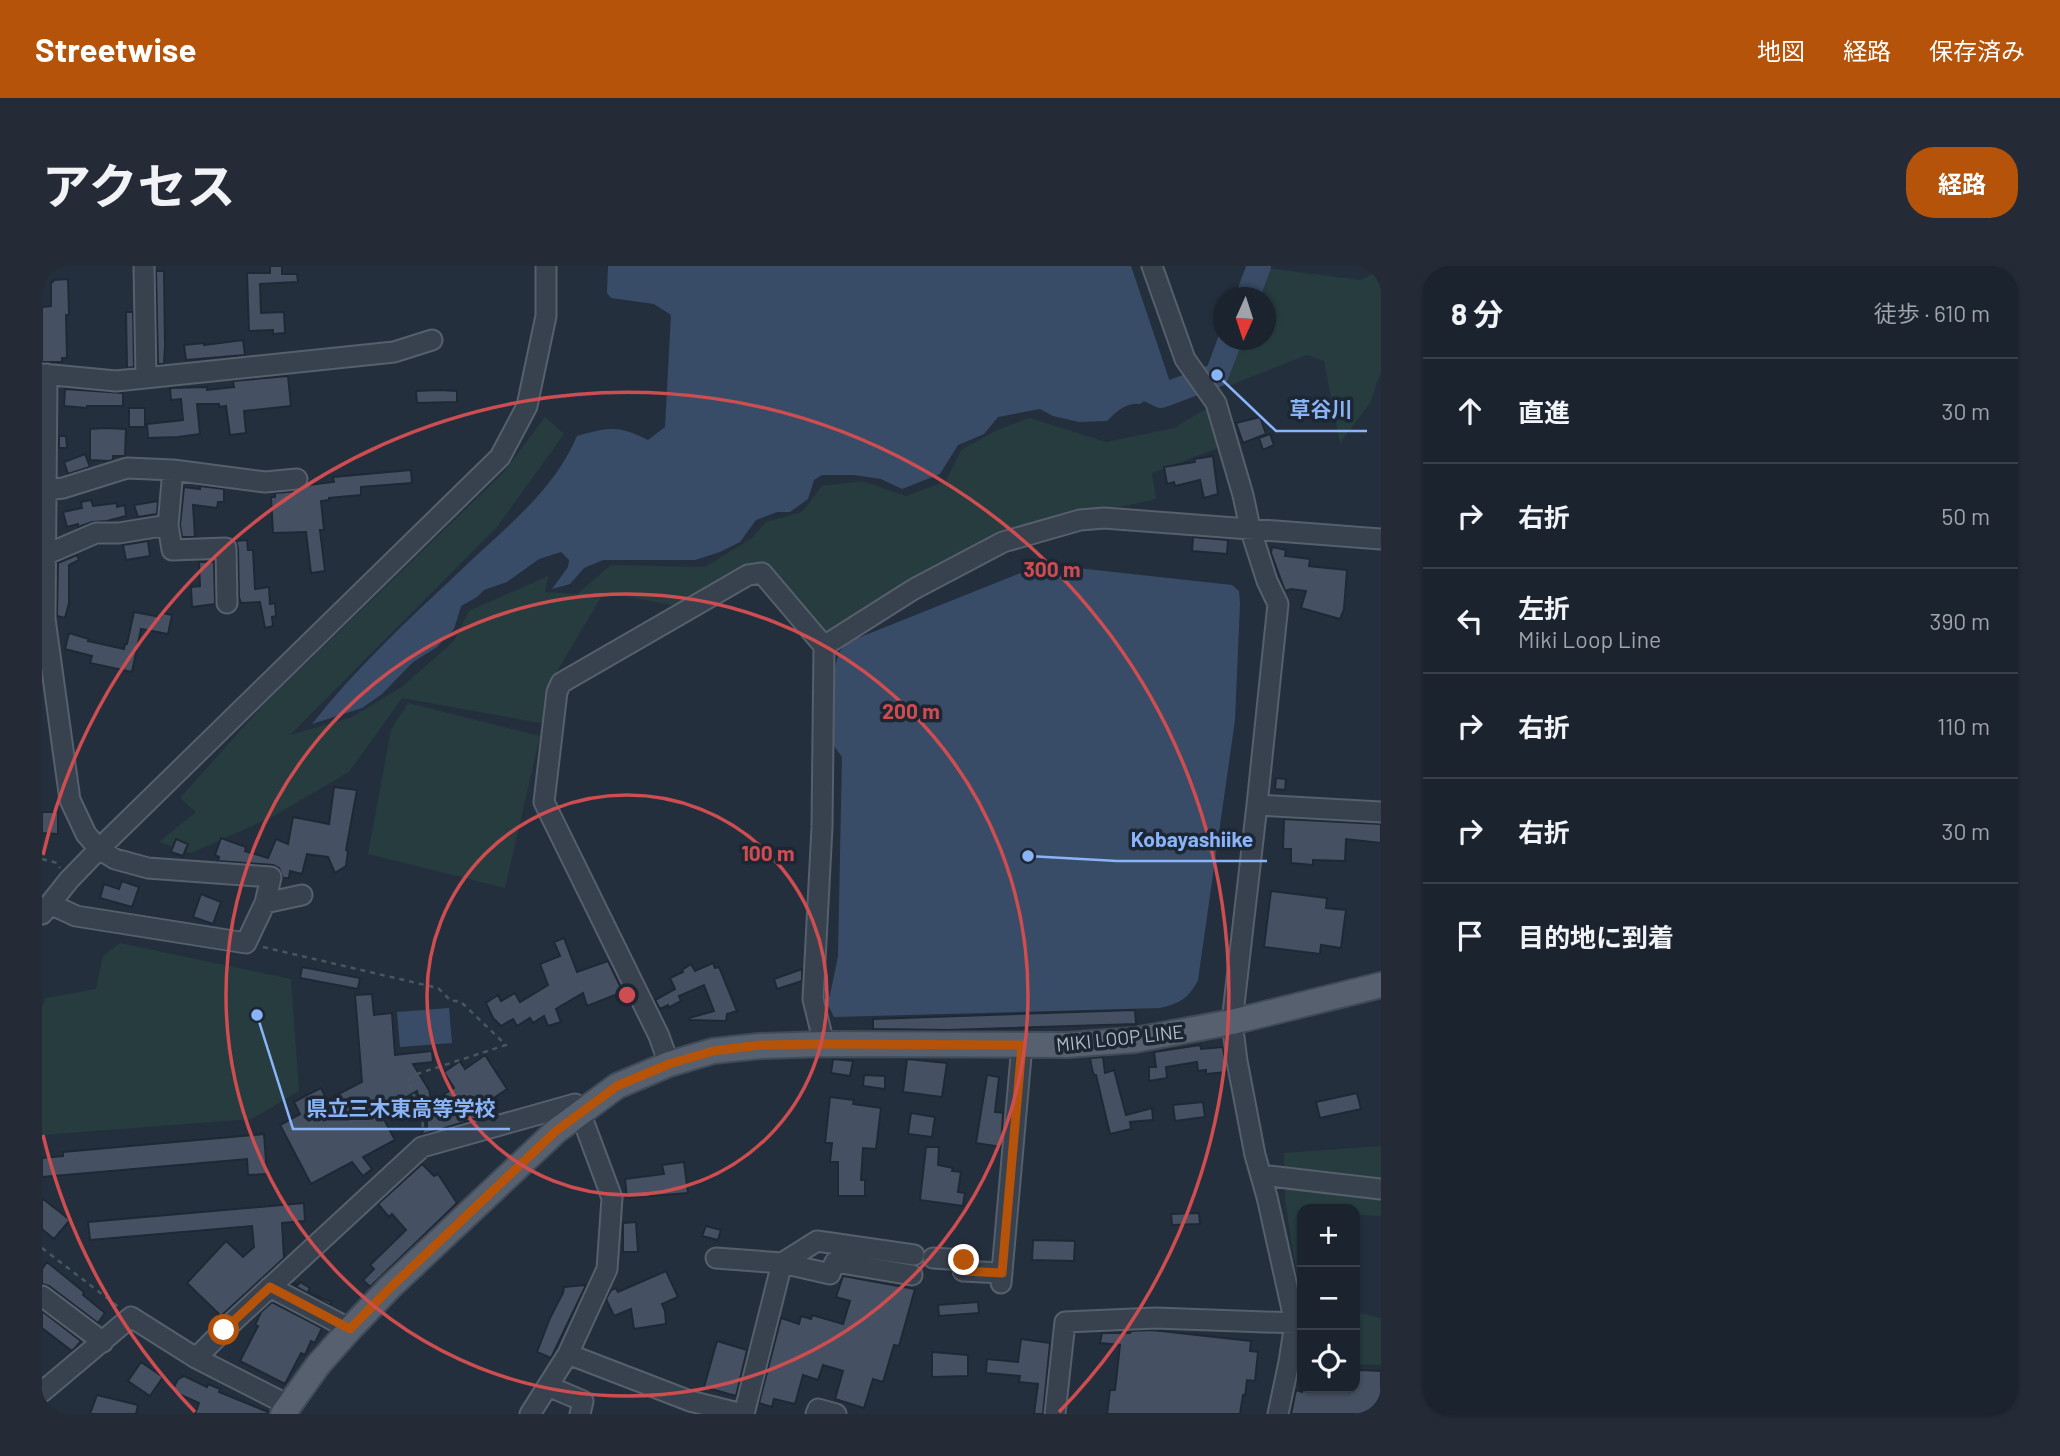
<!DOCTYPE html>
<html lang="ja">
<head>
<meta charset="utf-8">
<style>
	:root { --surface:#1b232e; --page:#242b36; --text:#f1f3f6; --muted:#a0a4aa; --line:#39404a; --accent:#b45309 }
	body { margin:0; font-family:Barlow,"Noto Sans JP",sans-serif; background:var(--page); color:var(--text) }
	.controls { position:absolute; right:21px; bottom:21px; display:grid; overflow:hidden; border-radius:14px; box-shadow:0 2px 5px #0004 }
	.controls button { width:63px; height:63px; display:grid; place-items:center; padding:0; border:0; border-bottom:2px solid var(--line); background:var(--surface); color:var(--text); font:35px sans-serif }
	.compass { position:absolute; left:1171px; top:21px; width:63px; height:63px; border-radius:50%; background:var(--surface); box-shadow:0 2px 5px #0004; rotate:183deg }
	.stop { position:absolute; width:21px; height:21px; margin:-16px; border:5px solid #b45309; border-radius:50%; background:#fff }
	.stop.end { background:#b45309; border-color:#fff; box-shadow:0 2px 7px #0008 }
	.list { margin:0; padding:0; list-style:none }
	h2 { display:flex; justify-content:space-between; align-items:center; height:91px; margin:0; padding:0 28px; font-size:30px }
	h2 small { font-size:23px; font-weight:400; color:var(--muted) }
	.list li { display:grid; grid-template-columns:46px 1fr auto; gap:21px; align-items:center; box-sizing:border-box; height:105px; padding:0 28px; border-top:2px solid var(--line) }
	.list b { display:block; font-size:26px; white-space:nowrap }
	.list p { margin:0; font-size:23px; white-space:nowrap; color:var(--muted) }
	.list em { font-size:23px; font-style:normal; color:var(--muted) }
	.icon { flex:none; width:38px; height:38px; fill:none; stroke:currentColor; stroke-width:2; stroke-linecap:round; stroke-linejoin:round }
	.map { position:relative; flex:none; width:1339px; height:1148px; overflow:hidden; border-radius:28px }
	header { display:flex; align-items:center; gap:42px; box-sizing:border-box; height:98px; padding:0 35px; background:var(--accent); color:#fff }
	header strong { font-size:33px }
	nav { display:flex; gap:38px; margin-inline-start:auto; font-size:24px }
	.intro { display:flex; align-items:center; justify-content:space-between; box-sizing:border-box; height:168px; padding:0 42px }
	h1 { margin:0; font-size:49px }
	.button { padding:18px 32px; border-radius:28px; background:var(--accent); color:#fff; font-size:24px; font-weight:700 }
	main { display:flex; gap:42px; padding:0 42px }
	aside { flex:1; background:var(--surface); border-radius:28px; box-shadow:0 2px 5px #0004 }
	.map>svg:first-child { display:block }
	.green { fill:#263c3f }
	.water { fill:#394c67 }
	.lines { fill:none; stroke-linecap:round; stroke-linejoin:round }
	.river { stroke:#394c67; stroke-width:24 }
	.building { fill:#455162; stroke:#1f2835; stroke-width:2 }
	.minor-casing { stroke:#565f6c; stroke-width:23 }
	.major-casing { stroke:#414a57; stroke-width:28 }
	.path { stroke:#44595c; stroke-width:2.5; stroke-dasharray:5 5; stroke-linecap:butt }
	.minor { stroke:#38414e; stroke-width:19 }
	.major { stroke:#56606e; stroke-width:24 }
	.route { stroke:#b45309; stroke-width:9 }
	.ring { fill:none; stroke:#ce4d50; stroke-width:3.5 }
	.labels { text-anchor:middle; stroke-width:7; stroke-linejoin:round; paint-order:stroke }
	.street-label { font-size:19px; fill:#b4bcc9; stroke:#1d2633 }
	.centre { fill:#ce4d50; stroke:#1d2633; stroke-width:3.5 }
	.ring-label { font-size:21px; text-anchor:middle; font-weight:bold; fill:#ce4d50; stroke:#1d2633; stroke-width:7; stroke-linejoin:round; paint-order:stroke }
	.leader { fill:none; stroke:#8ab4f8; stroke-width:2.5 }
	.callout-dot { fill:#8ab4f8; stroke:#1d2633; stroke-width:2.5 }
	.callout-label { font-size:21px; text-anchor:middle; font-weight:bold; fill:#8ab4f8; stroke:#1d2633; stroke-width:7; stroke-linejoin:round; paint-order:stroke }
</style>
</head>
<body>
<header>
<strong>Streetwise</strong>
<nav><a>地図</a><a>経路</a><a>保存済み</a></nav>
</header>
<div class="intro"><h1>アクセス</h1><a class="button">経路</a></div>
<main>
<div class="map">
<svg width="1339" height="1148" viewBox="0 0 1339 1148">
	<rect width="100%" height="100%" fill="#242f3e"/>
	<!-- green -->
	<path class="green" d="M1224,2L1318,14L1339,5V105L1328,137L1298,177L1282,95L1265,89L1184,121L1200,74H1224V32L1214,31Z
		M1167,141L1179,181L1110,207L1114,233L963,267L780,368L719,296L635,340L562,326L510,414L504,458L360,432L307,506L228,552L149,587L117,576L154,546L138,532L222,438L462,206L503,151L522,168L455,261L248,469L310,451L361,420L412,375L427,345L506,310L503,326L535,328L569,299L663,301L710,272L724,256L760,246L780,220L820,215L864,230L904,215L919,184L955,164L988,152L1064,176L1132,162Z
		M366,437L498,470L463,622L326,588L349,464Z
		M78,677L249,713L257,825L210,853L0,869V741L4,732L54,723L61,690Z
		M1339,880V950L1319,949L1313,955V943H1260V1042L1243,934L1242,887Z
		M1313,1046L1339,1052V1099L1313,1098Z"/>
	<!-- water -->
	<path class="water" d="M566,0H1089L1128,116L1098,138C1084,136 1074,146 1065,155L1037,156L1011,150L998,143L956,151L942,168L916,179L898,208L860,223L839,213L812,209H780L772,214L766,233L748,246H735L714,254L698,276L678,286L653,294H561L542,302L528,318L510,323L526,301L527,294L519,286L497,293L465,316L442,324L435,331L419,340L412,363L395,381L371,396L340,428L320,442L270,458C313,403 365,355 416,307C459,265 511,227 535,170C567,161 576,159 606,174L623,161L629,49L612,38L569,32L565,27Z
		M1017,300L1190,319L1197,325L1198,337L1193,454L1156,714C1146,733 1138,737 1118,742L792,751L784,735L788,729L796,690L800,491L790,477L793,400L798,385L806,376L986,304Z
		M407,742L410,777L358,781L355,746Z"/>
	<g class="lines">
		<!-- river -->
		<path class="river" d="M1205,32L1217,0
			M1098,120L1119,130L1175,109L1188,74"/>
	</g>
	<!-- building -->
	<path class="building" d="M228,0H240V8H255L256,16L218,18L219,47L242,46L243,67L231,68V64L207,65L205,7H228Z
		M114,5H122L123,80L122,98H116Z
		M26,13L27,49H24L25,92H20V96H0V41L9,40V16H11V14Z
		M84,46H91L92,101L85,102Z
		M201,74L203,89L144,94L142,79L162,77V79Z
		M246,110L249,140L202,145L204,167L188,169L184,140L177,141V138H155L158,168L136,171L106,172L105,158L141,154L139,133L129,134L128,122L165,121V124L192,121L191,115Z
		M23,123L81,127V140H45V142L22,140Z
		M397,124L415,125V136L375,137L374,125Z
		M87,142H103V161H87Z
		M1218,151L1224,168L1201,177L1194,157Z
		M63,162L84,163L83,190H71V194L67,195L48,194V163Z
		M1228,168L1232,179L1221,184L1217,172Z
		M17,170H24L25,182H17Z
		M43,188L48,201L26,208L22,196Z
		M1171,190L1176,228L1162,232L1158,214L1133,220L1132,216L1125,218L1122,201L1153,196L1152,193Z
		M369,204L370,217L319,221V229L287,232V234L279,235L282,264H278L283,305L269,307L264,266L231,267L229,231H233V227L256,225L266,219L292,216L291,211Z
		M158,220L182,223V236H176L175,242L151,239L153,271H140L138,259L142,221L158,223Z
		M49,234L51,240L75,237V241L83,239L84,250L65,255L50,256L36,261V258L25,261L21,246L40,242L39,236Z
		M116,235L115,248L96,251L92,239Z
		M1151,271L1186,274L1185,288L1150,285Z
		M205,274L206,284H211L213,323L227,321L228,338L233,337L234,350L230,351L231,360L223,362L218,336L199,337L197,331L196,282L194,275Z
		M106,275L108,290L84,294L81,279Z
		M1230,281L1244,284L1243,290L1268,293L1267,300L1305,304L1302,343L1298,353L1259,342L1264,325L1249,323L1243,325L1229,287Z
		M35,289L37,294L27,299V337L23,352L15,350L16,297Z
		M157,296H172L173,338L150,341L149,321L158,320Z
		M92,346L119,351L120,347L130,349L126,368L99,363L90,406L48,397L50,390L23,383L27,367L47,373L46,375L82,383L83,378H85Z
		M1234,512L1244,513L1243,524L1233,523Z
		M292,521L315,524L304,584L306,585L304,600L293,607L286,591L265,588L260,608L248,605L247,612H241L237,602L231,599L176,595L177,591L173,589L179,572L204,581L203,585L226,592L234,573L246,578L251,551L287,558Z
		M0,546H16V568L0,567Z
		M1242,553L1339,558V577L1304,573L1303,595L1271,594V599L1249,597V583H1241Z
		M134,573L146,578L141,590L129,586Z
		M80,615L97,621L90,641L58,632L62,618L77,623Z
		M1229,625L1285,632L1284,642L1304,644L1299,682L1279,679L1278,688L1222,681Z
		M159,628L179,636L171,658L151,651Z
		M522,672L535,706L566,695L581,726L545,740L541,727L514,743L519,756L506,760L502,750L491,757L488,752L475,760L471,753L459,760L451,752L444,737L456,729L459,735L473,727L478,736L506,719L498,698L518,690L512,676Z
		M671,697L673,702L677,701L695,745L685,748L684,755L648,754L647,752L672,745L662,719L637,730L639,735L626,742V739L618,743L613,734L633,723L628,712L641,706L640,704L649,698L653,705Z
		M260,701L318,712L316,723L258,712Z
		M760,703V715L735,723L732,713Z
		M330,728L332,749L350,747L353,789L390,785L391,796L371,798L387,824L390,836L412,822L402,806L418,795L423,803L443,789L465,823L443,838L447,845L433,853L379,869L382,863L385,862V857L384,858L375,825L338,846L353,874L321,891L330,903L321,910L310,896L269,918L238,859L258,848L252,836L263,830L279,822L285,834L320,816L313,729Z
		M1093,744L1094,758L907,764L831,763V753Z
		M1158,779L1159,783L1181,781L1185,806L1164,808V804L1156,805L1155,796L1124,801L1125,812L1107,815V801H1114L1112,786Z
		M1061,791L1063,807L1072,804L1084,849L1110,842L1111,854L1088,856L1089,863L1068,868L1054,809H1052L1050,803L1048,792Z
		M791,793L811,795L808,810L789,807Z
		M865,793L905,797L900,831L861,826Z
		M822,809L843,810V823L821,820Z
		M945,809L957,811L953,846L961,847L959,881L934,877Z
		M1315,827L1319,843L1278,852L1274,836Z
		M788,831L812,834L811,838L839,842L834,883L821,882L819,914H823V930H796V896H788L790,877H783Z
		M1161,836L1163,851L1133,855L1131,839Z
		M869,847L893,851L890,871L866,868Z
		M222,868L225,908L206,909L205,893L0,911V892L21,890V886Z
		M884,881H897L896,899L911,902L910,905L919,906L916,926L923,927L921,940L878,934Z
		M642,896L646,927L585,932L583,913L622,908L620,899Z
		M380,898L392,910L396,908L415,937L328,1021L321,1014L332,1003L328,999L364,964L350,948L347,951L336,938Z
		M0,932L28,954L12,973L0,963Z
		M262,937L263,955L240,957L242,992L179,1050L145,1017L184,975L201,991L212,981L210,960L48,974L46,956Z
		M1157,947L1158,958L1130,959L1129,948Z
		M594,956L596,986H581V957Z
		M664,960L679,964L676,974L660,970Z
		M991,974L1033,975L1032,995L990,994Z
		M5,996L42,1026L41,1029L63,1047L56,1057L7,1020L0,1018V1003Z
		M624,1005L636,1031L620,1038L623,1045L624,1058L592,1063L589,1043L572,1050L564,1033L569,1024L574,1022L576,1026Z
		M801,1010L873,1023L857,1080L852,1079L841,1116L831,1113L822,1142L793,1133L801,1105L781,1099L776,1114L761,1109L753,1138L732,1133L730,1141L717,1137L739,1052L757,1058L759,1050L769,1053L770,1049L801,1058L808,1035L794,1031Z
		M258,1016L268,1022L266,1026L289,1036L288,1039L249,1018L251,1017L256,1019Z
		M544,1019L509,1092L495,1086L508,1052L521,1027L522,1021Z
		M230,1036L280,1062L273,1077L269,1075L263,1089L259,1087L243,1118L198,1095L216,1060L213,1059L219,1046Z
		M936,1036L937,1047L897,1050L896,1039Z
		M0,1045L39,1075L34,1081L30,1085L0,1062Z
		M1110,1064L1209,1075L1208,1085L1216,1086L1213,1115L1205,1114L1203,1130L1201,1129L1198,1148H1065L1068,1124H1073L1078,1079L1058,1077L1060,1067H1088L1089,1065Z
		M979,1073L1008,1077L1001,1148H992L996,1118L977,1116L978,1110L944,1107L945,1093L976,1096Z
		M675,1075L705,1084L694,1130L662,1121Z
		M890,1086L926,1089V1110L890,1111Z
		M99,1096L121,1111L108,1130L86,1115Z
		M1317,1104L1339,1105V1148H1249L1254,1124L1260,1126L1261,1122H1313V1107H1316Z
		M142,1110L165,1121L166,1118L178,1123L177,1126L226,1146V1148H153L157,1137L130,1125L136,1113Z
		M55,1129L96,1139L94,1148H48Z"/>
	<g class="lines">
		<defs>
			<path id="minor" d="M102,0L104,112
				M1110,0L1143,93L1174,137L1201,229L1208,262L1225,315L1236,338L1215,539L1190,756L1195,795L1213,889L1225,931L1253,1057L1247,1096L1236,1148
				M0,108L74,115L352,86L390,74
				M5,108L3,353L28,534L44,568L57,583L73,593L106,602L229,611L223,637
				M131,204L126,259L130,284L184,282L185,337
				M4,224L21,222L85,202L131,204L223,216L255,213
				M3,289L54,267H77L126,259
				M782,380L872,323L961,276L1038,254L1062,252L1339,273
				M1215,539L1339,546
				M8,638L34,650L204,677L223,637L260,629
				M0,648L27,614L57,583L458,191L485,140L504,50V0
				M627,798L617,770L502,536L515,426L519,417L706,309L720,307L782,380L780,561L771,733L782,778
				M1219,909L1339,923
				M674,992L740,997L788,1008L793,996L870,1009
				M891,992L922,994L921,1005L960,1007
				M959,1017L980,779
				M228,1021L308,1063
				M0,1030L61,1076
				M526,1088L648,1135L700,1148
				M154,1092L182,1064L380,881L533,838L538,846L570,932L565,1003L526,1088L488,1148
				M506,1120L541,1135L538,1148
				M0,1126L89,1051L154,1092L246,1139
				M702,1148L740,997L775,975L872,989
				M774,1148L776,1143L794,1148
				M1013,1148L1023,1056L1114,1052L1253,1057"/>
			<path id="major" d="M241,1148L276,1099L308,1063L347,1022L514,865L575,820L627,798L671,785L718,780L782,778L1025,779L1093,774L1190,756L1339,719"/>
		</defs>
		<!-- minor casing -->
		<use href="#minor" class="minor-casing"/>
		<!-- major casing -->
		<use href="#major" class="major-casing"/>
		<!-- path -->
		<path class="path" d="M0,593L15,597L18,602
			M221,681L396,722L409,735H418L464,779L372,809L366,815L380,849L381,864
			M0,982L78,1042"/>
		<!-- minor -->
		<use href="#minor" class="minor"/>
		<!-- major -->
		<use href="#major" class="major"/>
	</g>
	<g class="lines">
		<!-- route -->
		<path class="route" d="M182,1064L228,1021L308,1063L347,1023L514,865L575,820L627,798L671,785L718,779L782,778L980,779L960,1007L921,1005L922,994"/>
	</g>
	<!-- distance rings -->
	<g class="ring">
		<circle cx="585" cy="729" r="200"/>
		<circle cx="585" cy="729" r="401"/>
		<path d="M153 1146A601 601 0 0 1 1 869M1 589A601 601 0 1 1 1017 1146"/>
	</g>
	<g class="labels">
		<!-- street labels -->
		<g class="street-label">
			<text transform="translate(1078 772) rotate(-6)" y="7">MIKI LOOP LINE</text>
		</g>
	</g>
	<circle cx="585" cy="729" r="10" class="centre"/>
	<g class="ring-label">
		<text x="1010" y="311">300 m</text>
		<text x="869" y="453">200 m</text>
		<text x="726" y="595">100 m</text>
	</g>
	<!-- callouts -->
	<path class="leader" d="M1175 109L1234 165H1325M986 590L1075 595H1225M215 749L251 863H468"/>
	<g class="callout-dot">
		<circle cx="1175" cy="109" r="7"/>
		<circle cx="986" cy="590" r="7"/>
		<circle cx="215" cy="749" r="7"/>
	</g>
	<g class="callout-label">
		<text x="1279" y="151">草谷川</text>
		<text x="1150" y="581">Kobayashiike</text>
		<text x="359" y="850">県立三木東高等学校</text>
	</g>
</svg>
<div class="controls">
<button>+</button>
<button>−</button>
<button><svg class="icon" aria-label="locate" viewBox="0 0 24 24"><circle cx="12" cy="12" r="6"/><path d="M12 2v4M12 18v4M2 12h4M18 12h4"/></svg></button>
</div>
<svg class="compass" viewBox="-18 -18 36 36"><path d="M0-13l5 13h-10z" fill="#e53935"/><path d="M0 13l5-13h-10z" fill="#a0a4aa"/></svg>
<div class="stop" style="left:182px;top:1064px"></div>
<div class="stop end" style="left:922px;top:994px"></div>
</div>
<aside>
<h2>8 分<small>徒歩 · 610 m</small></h2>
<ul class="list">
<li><svg class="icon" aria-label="ahead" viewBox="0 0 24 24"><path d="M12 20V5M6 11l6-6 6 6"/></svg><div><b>直進</b></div><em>30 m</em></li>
<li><svg class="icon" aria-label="right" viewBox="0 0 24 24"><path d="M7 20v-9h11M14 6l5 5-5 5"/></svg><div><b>右折</b></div><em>50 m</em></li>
<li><svg class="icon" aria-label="left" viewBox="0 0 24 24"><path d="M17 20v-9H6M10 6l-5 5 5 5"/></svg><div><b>左折</b><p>Miki Loop Line</p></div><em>390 m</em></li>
<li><svg class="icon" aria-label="right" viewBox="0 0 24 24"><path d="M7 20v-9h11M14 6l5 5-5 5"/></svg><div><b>右折</b></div><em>110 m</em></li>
<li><svg class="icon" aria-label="right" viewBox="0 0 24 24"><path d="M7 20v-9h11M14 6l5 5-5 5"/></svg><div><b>右折</b></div><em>30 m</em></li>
<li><svg class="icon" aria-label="arrive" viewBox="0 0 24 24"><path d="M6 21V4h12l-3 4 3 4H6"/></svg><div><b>目的地に到着</b></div></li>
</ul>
</aside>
</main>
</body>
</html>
